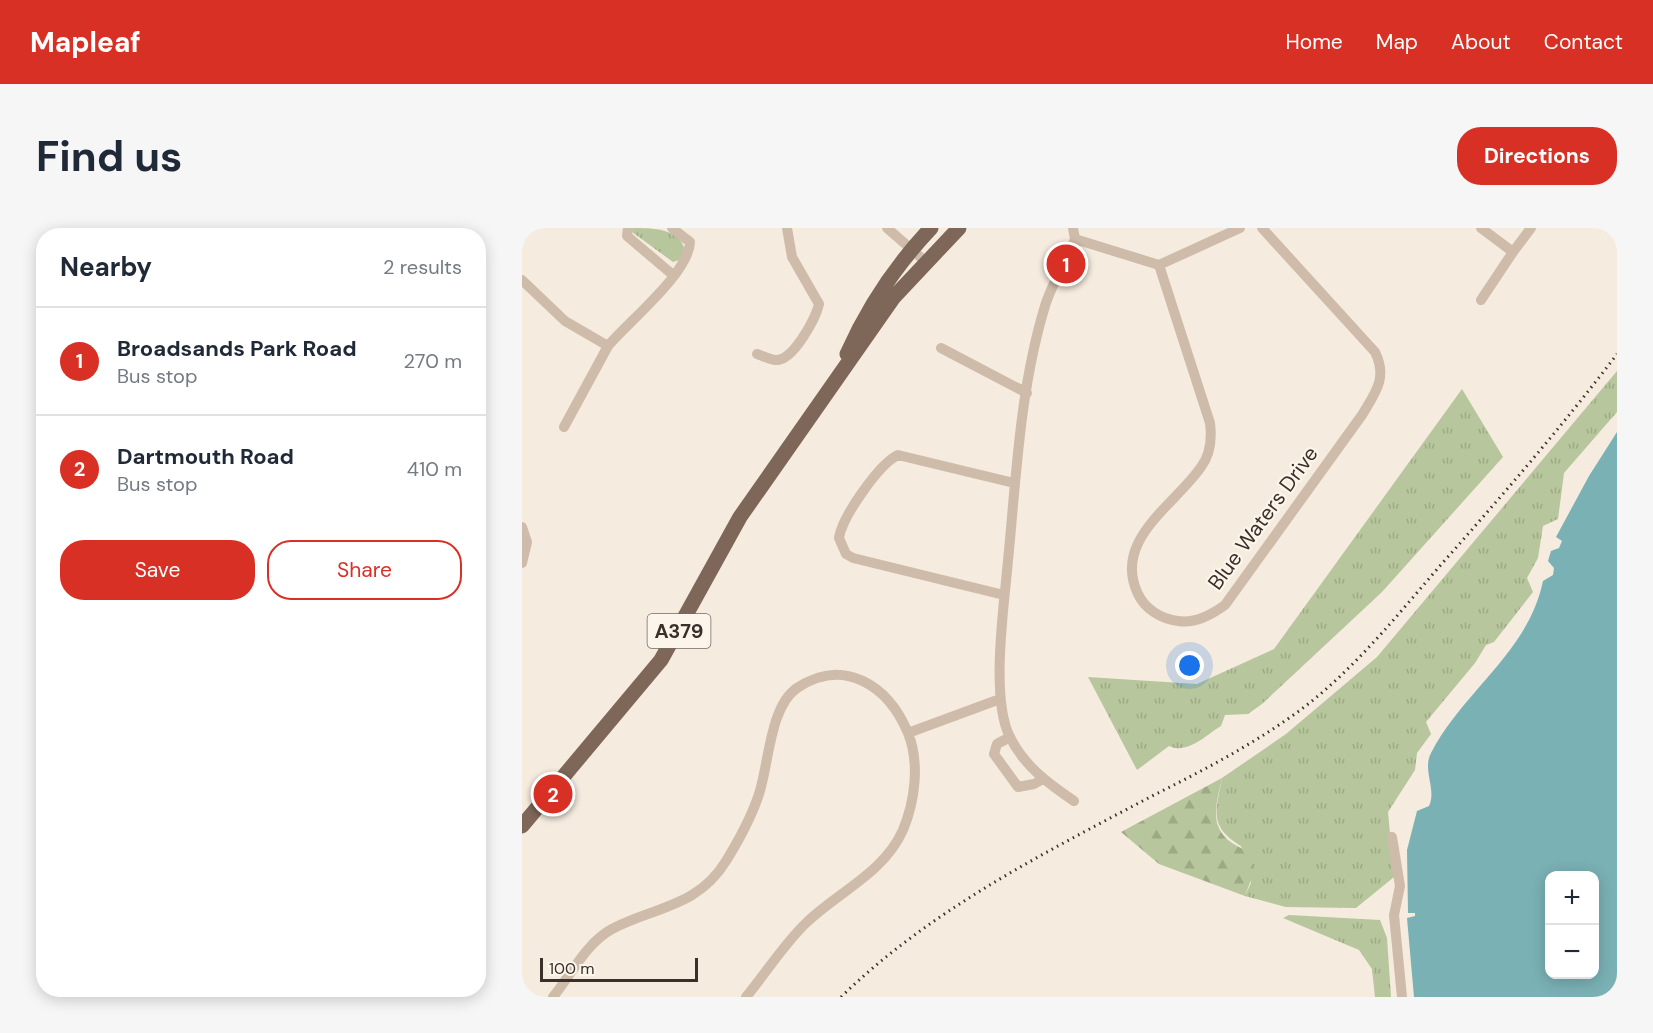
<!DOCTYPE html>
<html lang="en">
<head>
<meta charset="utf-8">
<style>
	:root { --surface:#fff; --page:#f6f6f7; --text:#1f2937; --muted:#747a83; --line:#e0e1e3; --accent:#d93025 }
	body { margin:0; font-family:"DM Sans",sans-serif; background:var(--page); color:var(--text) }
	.controls { position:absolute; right:18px; bottom:18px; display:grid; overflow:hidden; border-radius:12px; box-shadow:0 3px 15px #0003 }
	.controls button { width:54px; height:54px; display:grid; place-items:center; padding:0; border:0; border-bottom:2px solid var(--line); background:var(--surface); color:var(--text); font:30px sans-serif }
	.scale { position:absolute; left:18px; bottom:15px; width:158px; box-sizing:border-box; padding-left:6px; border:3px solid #3b2f29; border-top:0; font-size:16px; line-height:21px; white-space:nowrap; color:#3b2f29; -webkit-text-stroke:4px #fcf5eb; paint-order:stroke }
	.you { position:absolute; left:668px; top:438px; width:21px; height:21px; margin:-15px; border:4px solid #fff; border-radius:50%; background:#1a73e8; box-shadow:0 0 0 9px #1a73e833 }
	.badge { display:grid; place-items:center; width:39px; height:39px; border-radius:50%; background:var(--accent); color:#fff; font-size:20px; font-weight:700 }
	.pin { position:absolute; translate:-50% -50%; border:3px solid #fff; box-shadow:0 2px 6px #0006 }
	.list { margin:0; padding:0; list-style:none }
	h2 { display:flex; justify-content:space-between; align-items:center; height:78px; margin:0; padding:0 24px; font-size:26px }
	h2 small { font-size:20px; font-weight:400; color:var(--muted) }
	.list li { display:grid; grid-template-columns:39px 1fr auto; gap:18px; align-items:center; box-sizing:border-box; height:108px; padding:0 24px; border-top:2px solid var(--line) }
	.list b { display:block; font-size:22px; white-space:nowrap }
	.list p { margin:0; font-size:20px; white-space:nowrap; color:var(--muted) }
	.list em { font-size:20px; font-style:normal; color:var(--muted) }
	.actions { display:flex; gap:12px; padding:18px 24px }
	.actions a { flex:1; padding:14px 0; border:2px solid var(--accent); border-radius:24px; text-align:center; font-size:21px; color:var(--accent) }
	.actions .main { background:var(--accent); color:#fff }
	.map { position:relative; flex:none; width:1095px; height:769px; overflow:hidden; border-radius:24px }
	header { display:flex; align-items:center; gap:36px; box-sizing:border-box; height:84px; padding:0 30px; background:var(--accent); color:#fff }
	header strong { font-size:28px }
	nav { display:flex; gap:33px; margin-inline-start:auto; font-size:21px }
	.intro { display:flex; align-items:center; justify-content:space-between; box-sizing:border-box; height:144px; padding:0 36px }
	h1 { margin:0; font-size:42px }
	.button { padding:15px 27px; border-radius:24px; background:var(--accent); color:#fff; font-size:21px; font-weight:700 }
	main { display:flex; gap:36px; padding:0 36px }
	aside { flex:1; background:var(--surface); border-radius:24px; box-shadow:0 3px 15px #0003 }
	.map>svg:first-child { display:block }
	.grass { fill:url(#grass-tufts) }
	.forest { fill:url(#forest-firs) }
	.water { fill:#7ab1b5; fill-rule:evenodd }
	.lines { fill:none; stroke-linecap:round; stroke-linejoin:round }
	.street { stroke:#cfbba9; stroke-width:10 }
	.primary { stroke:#7e6759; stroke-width:15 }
	.rail { stroke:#3b2f29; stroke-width:3; stroke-dasharray:1.5 4.5; stroke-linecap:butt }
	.labels { text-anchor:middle; stroke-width:4.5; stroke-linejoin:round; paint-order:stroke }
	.shield { fill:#fcf5eb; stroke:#756a63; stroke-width:1.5 }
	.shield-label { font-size:20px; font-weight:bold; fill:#3b2f29 }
	.street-label { font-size:21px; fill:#3b2f29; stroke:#fcf5eb }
</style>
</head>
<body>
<header>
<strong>Mapleaf</strong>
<nav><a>Home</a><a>Map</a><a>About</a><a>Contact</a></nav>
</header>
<div class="intro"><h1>Find us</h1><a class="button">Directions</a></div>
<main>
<aside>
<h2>Nearby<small>2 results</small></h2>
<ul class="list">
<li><span class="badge">1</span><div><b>Broadsands Park Road</b><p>Bus stop</p></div><em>270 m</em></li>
<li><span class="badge">2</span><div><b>Dartmouth Road</b><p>Bus stop</p></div><em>410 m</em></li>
</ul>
<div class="actions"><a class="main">Save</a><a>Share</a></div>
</aside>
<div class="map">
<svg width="1095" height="769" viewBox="0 0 1095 769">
	<defs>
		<pattern id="grass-tufts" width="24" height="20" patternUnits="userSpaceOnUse" patternTransform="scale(1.5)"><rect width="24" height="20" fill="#b7c69c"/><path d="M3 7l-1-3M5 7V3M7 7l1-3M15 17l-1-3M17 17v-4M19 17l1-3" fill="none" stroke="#9eaa86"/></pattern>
		<pattern id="forest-firs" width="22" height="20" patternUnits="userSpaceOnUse" patternTransform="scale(1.5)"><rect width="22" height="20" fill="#b7c69c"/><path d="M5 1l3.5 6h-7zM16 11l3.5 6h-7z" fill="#9eaa86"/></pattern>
	</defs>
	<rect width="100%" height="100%" fill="#f5ebde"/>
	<!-- grass -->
	<path class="grass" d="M111,0C130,0 157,0 163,22L157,32L151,34L110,4Z
		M1095,143V184L1042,245L1036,291L1021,298L1016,330L1005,350L1011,364L972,414L964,417L953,435L904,494L909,506L895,525L893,542L866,584L872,649L834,680L764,679L723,668L729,655L719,618C686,598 694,583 700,550L764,506L855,429Z
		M940,161L981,229L860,364L740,476L726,486L703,487L699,498C684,507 665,527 647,518L615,542L566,449L675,456L752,421Z
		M767,687L858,692L865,710L869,769H853L850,741L837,722L761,690Z"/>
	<!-- forest -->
	<path class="forest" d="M700,550C697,565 690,585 697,600C711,630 748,610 723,668L637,636L599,604Z"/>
	<!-- water -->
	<path class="water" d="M1095,204V769H892L885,690L893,688V685H886L885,622L895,583L907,578C915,562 900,542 909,525C942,462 1006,425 1021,353L1031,347L1032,340L1026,333L1029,323L1037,320L1040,313L1034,309L1067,248ZM1028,648H1072V746H1028Z"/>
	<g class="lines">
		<!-- street -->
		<path class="street" d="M106,0L105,8L151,47
			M365,0L404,34
			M551,0L553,11C544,34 530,55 523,78C497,163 494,255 485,343C481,386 469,472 488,509C502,538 527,556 552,573
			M553,11L637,37L718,0
			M991,24L1009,0
			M637,37L688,195C690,211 689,226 679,239C653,277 590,312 616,366C623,381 639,391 656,393C673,396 689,387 703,377L840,187C853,165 866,150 853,124L740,0
			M0,52L43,93L86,118C107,93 167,45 168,14L150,0
			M959,72L991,24L959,0
			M419,120L505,165
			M235,126C241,128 248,132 254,132C271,133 294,90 297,76L270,29L265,0
			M42,199L86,118
			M0,299L5,314L0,335
			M482,367L331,330L324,326L317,310C320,289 357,236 376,227L492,255
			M386,505L478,471
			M488,509L475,516L472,526L496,559L512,556L521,551
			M870,609L878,658L872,687L880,769
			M31,769C49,747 64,715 90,701C132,679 176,679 204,633C217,612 228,592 236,569C247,539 247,479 275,460C322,429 366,457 386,505C398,535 393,573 381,602C362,645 316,664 284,695C262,716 244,745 224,769"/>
		<!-- primary -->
		<path class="primary" d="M325,126C346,79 374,37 409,0
			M0,598L139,432L218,289L372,69L437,0"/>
		<!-- rail -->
		<path class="rail" d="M319,769C408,682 522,625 632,567C680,543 726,519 770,488C827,448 872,391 917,339C978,270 1039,200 1095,126"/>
	</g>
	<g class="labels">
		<!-- shield labels -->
		<rect class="shield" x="125.5" y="386" width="63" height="34" rx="4.5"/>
		<g class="shield-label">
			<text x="157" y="410">A379</text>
		</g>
		<!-- street labels -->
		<g class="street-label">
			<text transform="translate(741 290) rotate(-54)" y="7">Blue Waters Drive</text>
		</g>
	</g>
</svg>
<div class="controls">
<button>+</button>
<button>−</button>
</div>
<div class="scale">100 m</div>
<div class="you"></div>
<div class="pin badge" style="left:544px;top:36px">1</div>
<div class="pin badge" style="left:31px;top:566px">2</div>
</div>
</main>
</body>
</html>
